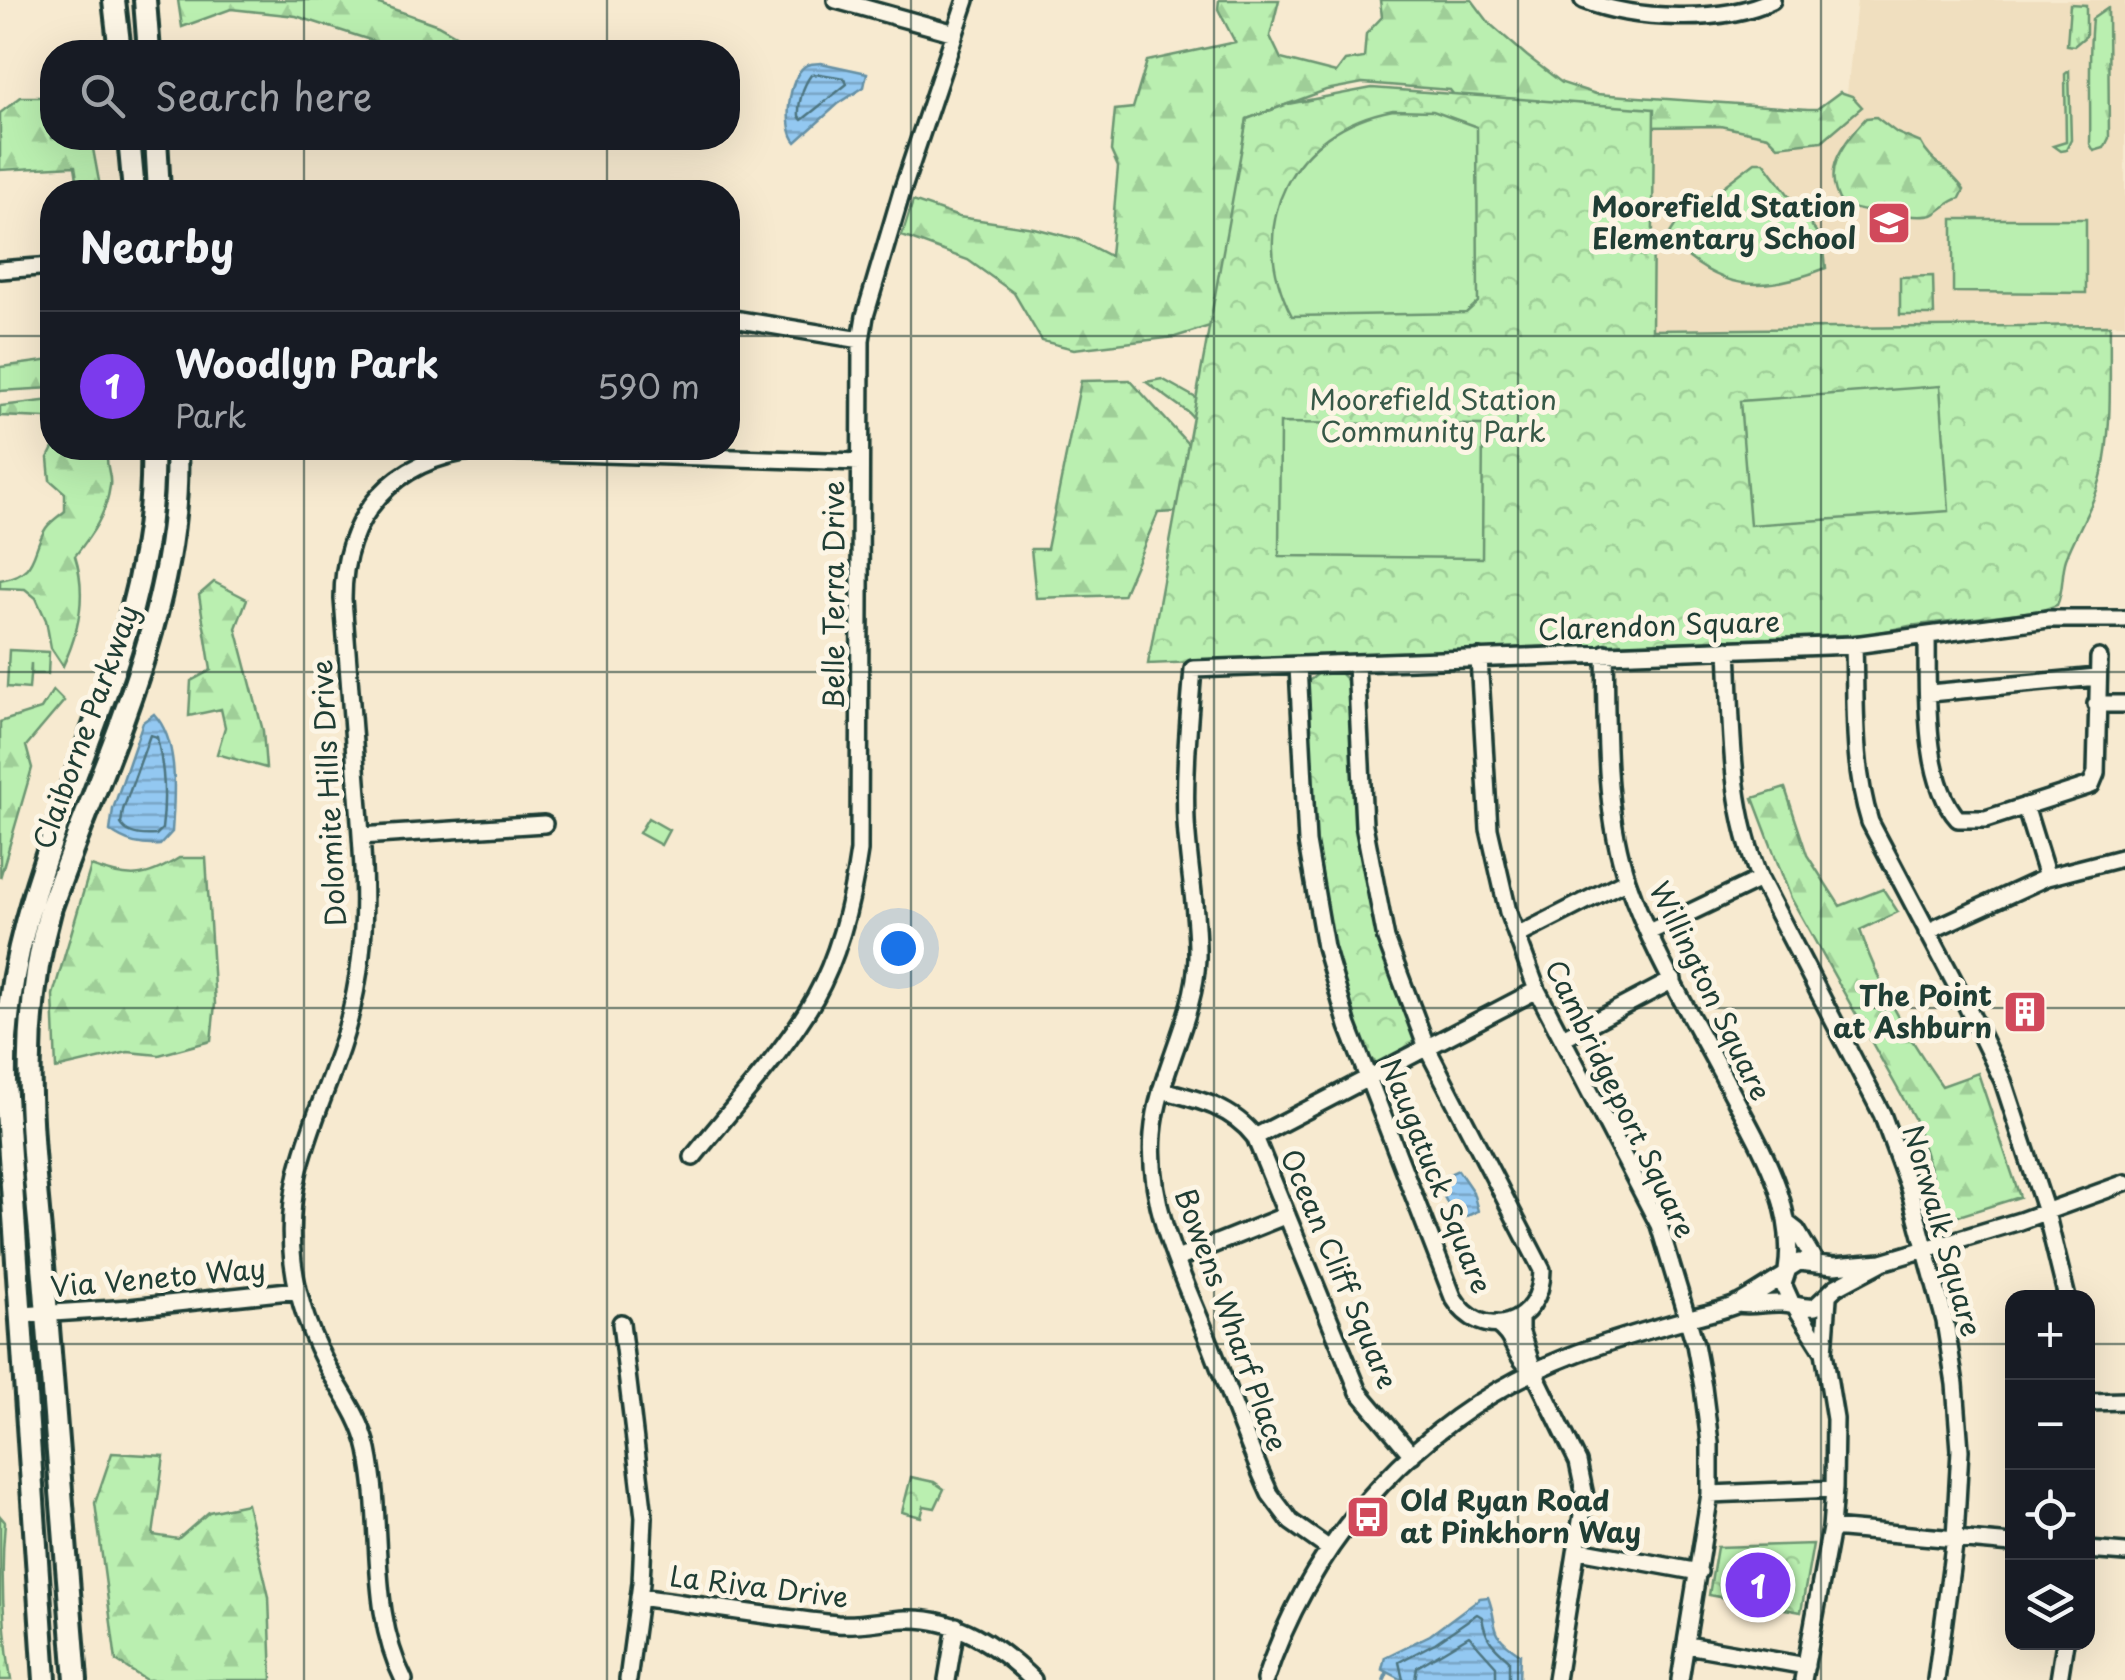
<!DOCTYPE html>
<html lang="en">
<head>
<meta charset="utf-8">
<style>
	:root { --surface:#171b24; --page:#20242c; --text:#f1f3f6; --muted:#9ea1a6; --line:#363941; --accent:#7c3aed }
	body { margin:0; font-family:"Playpen Sans",sans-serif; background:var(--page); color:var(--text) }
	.controls { position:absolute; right:30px; bottom:30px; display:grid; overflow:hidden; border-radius:20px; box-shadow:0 10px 40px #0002 }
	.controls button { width:90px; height:90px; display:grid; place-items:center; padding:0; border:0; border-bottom:2px solid var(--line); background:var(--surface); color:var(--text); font:50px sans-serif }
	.you { position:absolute; left:898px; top:948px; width:35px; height:35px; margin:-25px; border:8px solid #fff; border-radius:50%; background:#1a73e8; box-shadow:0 0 0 15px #1a73e833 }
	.badge { display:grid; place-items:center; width:65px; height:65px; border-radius:50%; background:var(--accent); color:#fff; font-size:32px; font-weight:700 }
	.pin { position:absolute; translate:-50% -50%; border:5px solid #fff; box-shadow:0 2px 10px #0006 }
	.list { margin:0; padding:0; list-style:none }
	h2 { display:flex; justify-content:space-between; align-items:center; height:130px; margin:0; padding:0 40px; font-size:42px }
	h2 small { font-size:32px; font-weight:400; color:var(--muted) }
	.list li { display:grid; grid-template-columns:65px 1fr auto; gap:30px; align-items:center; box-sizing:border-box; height:150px; padding:0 40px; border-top:2px solid var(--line) }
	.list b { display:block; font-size:38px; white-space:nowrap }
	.list p { margin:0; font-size:32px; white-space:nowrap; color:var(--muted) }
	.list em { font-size:32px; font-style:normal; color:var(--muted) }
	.icon { flex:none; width:55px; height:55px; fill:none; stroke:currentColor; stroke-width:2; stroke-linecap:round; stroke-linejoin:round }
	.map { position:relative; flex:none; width:2125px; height:1680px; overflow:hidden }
	.search { position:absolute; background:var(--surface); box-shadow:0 10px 40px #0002; left:40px; top:40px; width:700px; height:110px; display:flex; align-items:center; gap:25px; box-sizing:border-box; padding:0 35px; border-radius:40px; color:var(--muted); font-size:38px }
	.panel { position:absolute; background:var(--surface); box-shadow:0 10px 40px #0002; left:40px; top:180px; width:700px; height:280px; border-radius:40px }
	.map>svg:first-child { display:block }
	.built { fill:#f0dfbf }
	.grass { fill:url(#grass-tufts); stroke:#6c9672; stroke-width:2.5 }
	.forest { fill:url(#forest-firs); stroke:#6c9672; stroke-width:2.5 }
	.park { fill:url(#park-crowns); stroke:#6c9672; stroke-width:2.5 }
	.pitch { fill:#baefb0; stroke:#6c9672; stroke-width:2.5 }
	.water { fill:url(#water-rules); stroke:#6590a5; stroke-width:2.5 }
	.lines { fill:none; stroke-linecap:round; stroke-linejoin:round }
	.shore { stroke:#4d7580; stroke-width:2.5 }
	.stream { stroke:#6590a5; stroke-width:4 }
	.minor-casing { stroke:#1f3d34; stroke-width:22 }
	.major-casing { stroke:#1f3d34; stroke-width:28 }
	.minor { stroke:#fcf5e5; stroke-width:15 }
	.major { stroke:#fcf5e5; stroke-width:20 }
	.grid { fill:none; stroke:#1f3d34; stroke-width:2.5; stroke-opacity:0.55 }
	.labels { text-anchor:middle; stroke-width:10; stroke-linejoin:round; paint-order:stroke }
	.poi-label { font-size:28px; font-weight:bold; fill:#1f3d34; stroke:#fcf5e5; text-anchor:end }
	.park-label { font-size:28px; fill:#365847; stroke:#fcf5e5 }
	.street-label { font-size:28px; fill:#1f3d34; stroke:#fcf5e5 }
</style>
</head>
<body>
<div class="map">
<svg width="2125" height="1680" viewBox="0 0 2125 1680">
	<defs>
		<pattern id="grass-tufts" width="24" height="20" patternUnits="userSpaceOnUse" patternTransform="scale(2.5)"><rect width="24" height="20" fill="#baefb0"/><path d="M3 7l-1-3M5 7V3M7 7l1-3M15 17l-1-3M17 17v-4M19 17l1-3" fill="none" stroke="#9fce98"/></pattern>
		<pattern id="forest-firs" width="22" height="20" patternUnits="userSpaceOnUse" patternTransform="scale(2.5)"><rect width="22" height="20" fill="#baefb0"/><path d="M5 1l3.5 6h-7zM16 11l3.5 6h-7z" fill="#9fce98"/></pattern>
		<pattern id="park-crowns" width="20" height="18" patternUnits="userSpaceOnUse" patternTransform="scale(2.5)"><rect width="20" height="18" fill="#baefb0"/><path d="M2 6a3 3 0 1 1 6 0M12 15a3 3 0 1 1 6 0" fill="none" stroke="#9fce98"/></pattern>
		<pattern id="water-rules" width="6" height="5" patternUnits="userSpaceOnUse" patternTransform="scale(2.5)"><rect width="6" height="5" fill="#93c8f1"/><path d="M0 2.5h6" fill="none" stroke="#77a4c4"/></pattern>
	</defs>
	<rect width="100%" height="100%" fill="#f7ead0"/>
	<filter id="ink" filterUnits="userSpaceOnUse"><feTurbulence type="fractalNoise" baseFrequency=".01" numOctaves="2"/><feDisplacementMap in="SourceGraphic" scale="20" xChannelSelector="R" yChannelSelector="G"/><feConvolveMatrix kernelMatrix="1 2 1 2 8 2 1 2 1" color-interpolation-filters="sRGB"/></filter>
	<g filter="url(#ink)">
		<!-- built -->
		<path class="built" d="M1857,0H2125V324L1652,330L1654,109L1844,122Z"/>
		<!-- grass -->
		<path class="grass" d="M2070,4L2086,5V36L2074,46L2067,45Z
			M2108,8L2109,138L2104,148L2094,151L2090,144C2091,102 2088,61 2092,19Z
			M2069,71L2071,140L2066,150L2060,151L2053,146L2066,142L2065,74Z"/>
		<!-- forest -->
		<path class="forest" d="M178,0H368L438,25L485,52H407L296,16L231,9L182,27Z
			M1219,0H1279L1270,36L1281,59L1336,73L1345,61L1364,58L1366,34L1382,17L1380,0H1472L1490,24L1527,56L1562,83L1596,94L1808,109H1817L1840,92L1852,96L1862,107L1822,141L1778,146L1768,136L1720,126L1646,127L1466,111L1450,90L1363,83L1326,90L1247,119L1213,325L1175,337L1074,349L1042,341L1014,293L968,260L902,236L913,201L959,217L1034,228L1077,239L1110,256L1118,167L1111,151L1115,110L1133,108L1147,61L1235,42L1218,9Z
			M21,97H52V138H91L101,192H79L75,166L0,170V113Z
			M1876,117L1897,133L1921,143C1930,163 1953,171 1964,190L1960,198C1948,201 1942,211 1932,215C1919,219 1854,211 1842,205C1821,171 1842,144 1866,118Z
			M52,360V388L0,391V367Z
			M1162,379L1205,403L1219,447L1189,413L1146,382Z
			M1130,380L1196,453L1214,510L1158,513L1123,595L1036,598L1031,549H1047L1081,381Z
			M52,400V443L45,418L0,416V406Z
			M53,448H108C104,468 112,472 110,486C106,515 93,533 75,556C87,594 80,630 63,666L51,648L46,620L36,598L25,589L0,588V580C40,573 30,552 46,528C50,522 59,516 65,511V493L50,480L48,458Z
			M214,582L247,599L236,628L263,731L266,768L217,754L225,727L221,709L189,716L191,681L211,670L199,595Z
			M53,690L64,701L26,746L32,768L0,878V722L41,709Z
			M1785,788L1807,855L1840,906L1883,889L1898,912L1860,930C1878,984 1909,1039 1942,1086L1978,1073L2020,1197L1946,1220L1914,1118L1791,898L1753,798Z
			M179,858H206L215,1004L211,1041L159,1055L128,1052L56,1069L53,995L91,866C129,880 144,880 179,858Z
			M112,1453L164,1456L153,1535L178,1539L209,1512L247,1504L269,1597L272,1680H146L116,1661L95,1503Z
			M0,1516L5,1522C0,1576 3,1627 11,1680H0Z"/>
		<!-- park -->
		<path class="park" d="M1372,88L1654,109L1652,330L2110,325C2109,373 2113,426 2102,473C2095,504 2077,530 2066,559C2061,574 2064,590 2057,605L2043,610L1909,626L1872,634L1148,664L1247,119L1288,104Z
			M1933,276L1934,315H1900V277Z
			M1319,673H1340L1352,685L1359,825L1415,1031L1413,1045L1377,1063L1365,1055L1336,971L1315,862L1305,684Z
			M911,1477L934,1482L944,1489L935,1508L924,1506L921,1517L902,1512Z
			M1813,1544L1801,1612L1709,1595L1717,1547Z"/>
		<!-- pitch -->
		<path class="pitch" d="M1393,110L1433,111L1477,127L1478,302L1466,313L1292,316C1243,223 1292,129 1393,110Z
			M1755,162H1764L1823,241L1826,268C1759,295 1718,290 1667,238L1678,221Z
			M1953,219H2086V293L1953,292Z
			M1940,386L1949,511L1750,525L1740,401Z
			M1280,423L1483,425L1482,558L1279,556Z
			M9,650L49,652L48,674H31V663L29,689L7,687Z
			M648,818L669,830L661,845L639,833Z"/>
		<!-- water -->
		<path class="water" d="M821,63L867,73L864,87L838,104L796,142C783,128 788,78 805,66C810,63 815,64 821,63Z
			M154,714C180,742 174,796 172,832L160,845C141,846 126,843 110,831L113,809L143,722Z
			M1458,1170L1473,1192L1478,1211L1456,1221L1436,1180Z
			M1488,1597C1500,1628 1486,1632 1520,1654L1519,1680H1403L1382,1669L1385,1657L1430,1635L1480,1598Z"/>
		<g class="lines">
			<!-- shore -->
			<path class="shore" d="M820,74L844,78L847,84L802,120L799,116C798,102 803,86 811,75Z
				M150,735L157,737C164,767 166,799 162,829L156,835C144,836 127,835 121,824L123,810Z
				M1403,1680L1399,1662L1435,1643L1477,1614L1482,1617C1485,1639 1493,1646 1509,1660V1680
				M1415,1680L1417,1667L1469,1636L1496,1666V1680"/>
			<!-- stream -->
			<path class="stream" d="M1384,1680L1387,1673"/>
			<defs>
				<path id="minor" d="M836,0L955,33
					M1583,0C1633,20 1723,24 1772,0
					M0,270L52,266
					M728,318L861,340
					M1927,636C1928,689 1922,779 1958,819H1986L2091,785L2096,773L2099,658
					M1854,645C1856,704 1852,765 1870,822L1964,1000L2003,1081L2046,1212L2067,1298
					M1728,649C1732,727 1729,805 1760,879L1882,1114L1909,1188L1945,1321L1955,1384L1960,1450L1955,1538L1936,1680
					M1605,653C1607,728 1603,808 1627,880C1652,954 1696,1023 1732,1093C1761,1148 1797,1206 1787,1271
					M1479,658L1489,829L1508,912L1537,990L1659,1225L1695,1344L1703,1387L1710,1443V1494L1680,1680
					M1298,666L1307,842L1325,947L1348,1026L1453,1297C1482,1346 1542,1325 1542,1270L1427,1048L1386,939L1364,825L1356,664
					M1930,693L2097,677
					M2096,704H2125
					M2025,806L2047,877
					M361,836L544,824
					M1649,932L1760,879
					M1927,932L2047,877L2125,857
					M1517,936L1627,880
					M1563,1038L1673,980
					M1161,1090C1197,1099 1232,1107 1255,1137L1359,1392L1412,1455
					M1255,1137L1537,990
					M693,1157C732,1108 785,1051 815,998C840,953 852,901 859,851L861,340L865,316L902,191L966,0
					M1788,1224L1797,1231L1816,1263
					M1177,1259L1287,1215
					M1737,1304C1753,1307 1766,1302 1781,1303C1794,1303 1802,1309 1815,1307L1836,1287L1881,1263
					M1792,1304L1783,1284L1788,1269L1799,1262L1834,1266L1882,1262L2020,1221L2125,1183
					M1795,1306L1824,1352
					M22,1315L130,1308L298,1290
					M1520,1318V1330L1534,1372L1578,1462L1585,1496L1556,1680
					M621,1323L644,1517L641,1583L628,1680
					M1496,1324C1516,1337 1512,1355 1534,1372
					M2088,1402L2125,1401
					M1710,1494L1834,1489
					M1831,1528L2012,1544
					M1328,1548L1291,1522L1270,1494C1248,1446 1230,1395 1211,1346C1184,1279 1147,1208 1153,1134C1158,1073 1195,1019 1197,958C1198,912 1188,866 1186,821C1184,770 1189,719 1193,669L1854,645L2048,619H2125
					M1579,1550L1699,1572
					M2088,1550L2125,1553
					M639,1597C705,1606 771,1617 837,1624C861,1626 882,1620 906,1619C957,1617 998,1646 1033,1680
					M1687,1645L1806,1666
					M404,1680C368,1609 384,1527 368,1450C362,1422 347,1400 332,1375C312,1340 298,1302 293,1262C284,1185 310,1134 335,1064C348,1029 357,991 361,954C367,901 362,848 358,795C353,730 348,664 343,599C343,515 394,459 477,450L860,462
					M947,1680L956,1626
					M1265,1680C1314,1534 1425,1412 1570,1356C1610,1340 1653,1329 1694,1317C1708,1313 1725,1310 1738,1304C1753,1296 1769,1285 1784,1276
					M1803,1680L1831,1528L1834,1489L1835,1419L1824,1352L1828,1298
					M2059,1680L2065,1642"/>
				<path id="major" d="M114,0L120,52
					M145,0L149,52
					M129,138L134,192
					M156,138L159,192
					M45,1680L5,1081C0,856 160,673 152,448
					M76,1680C66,1546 54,1412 44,1277C33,1146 15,1037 51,907C103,760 183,607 176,448"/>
			</defs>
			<!-- minor casing -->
			<use href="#minor" class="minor-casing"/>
			<!-- major casing -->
			<use href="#major" class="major-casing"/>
			<!-- minor -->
			<use href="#minor" class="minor"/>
			<!-- major -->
			<use href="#major" class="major"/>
		</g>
	</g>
	<!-- grid -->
	<path class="grid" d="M304,0V52M607,0V52M911,0V1680M1214,0V1680M1518,0V1680M1821,0V1680M304,138V192M607,138V192M0,336H52M728,336H2125M304,448V1680M607,448V1680M0,672H2125M0,1008H2125M0,1344H2012M2088,1344H2125"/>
	<!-- icons -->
	<defs>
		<symbol id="school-square" viewBox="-11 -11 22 22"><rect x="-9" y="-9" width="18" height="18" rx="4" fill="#d1495b" stroke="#fcf5e5"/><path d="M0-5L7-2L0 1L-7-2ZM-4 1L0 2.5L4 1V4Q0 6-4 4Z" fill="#fff"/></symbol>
		<symbol id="building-square" viewBox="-11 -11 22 22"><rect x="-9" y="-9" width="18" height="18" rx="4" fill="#d1495b" stroke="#fcf5e5"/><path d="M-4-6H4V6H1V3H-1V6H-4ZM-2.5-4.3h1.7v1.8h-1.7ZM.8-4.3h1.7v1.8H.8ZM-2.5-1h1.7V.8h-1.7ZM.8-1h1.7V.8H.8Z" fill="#fff"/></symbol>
		<symbol id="bus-square" viewBox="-11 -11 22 22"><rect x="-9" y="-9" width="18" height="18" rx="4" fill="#d1495b" stroke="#fcf5e5"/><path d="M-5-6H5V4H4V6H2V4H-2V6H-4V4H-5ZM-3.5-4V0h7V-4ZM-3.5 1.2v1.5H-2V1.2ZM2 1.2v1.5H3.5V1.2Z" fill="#fff"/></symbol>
	</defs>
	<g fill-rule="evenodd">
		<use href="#school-square" x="1864" y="198" width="50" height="50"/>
		<use href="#building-square" x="2000" y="987" width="50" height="50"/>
		<use href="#bus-square" x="1343" y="1492" width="50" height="50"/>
	</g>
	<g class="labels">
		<!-- poi labels -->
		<g class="poi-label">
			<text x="1856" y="217">Moorefield Station<tspan x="1856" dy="32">Elementary School</tspan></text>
			<text x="1992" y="1006">The Point<tspan x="1992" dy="32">at Ashburn</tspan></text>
			<text x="1400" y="1511" text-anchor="start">Old Ryan Road<tspan x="1400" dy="32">at Pinkhorn Way</tspan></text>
		</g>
		<!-- park labels -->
		<g class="park-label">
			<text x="1433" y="410">Moorefield Station<tspan x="1433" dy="32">Community Park</tspan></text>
		</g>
		<!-- street labels -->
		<g class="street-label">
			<text transform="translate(834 595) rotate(-90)" y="10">Belle Terra Drive</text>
			<text transform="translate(1659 626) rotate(-2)" y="10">Clarendon Square</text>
			<text transform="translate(86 727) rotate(-70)" y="10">Claiborne Parkway</text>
			<text transform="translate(329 793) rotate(-93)" y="10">Dolomite Hills Drive</text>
			<text transform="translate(1710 991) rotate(64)" y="10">Willington Square</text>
			<text transform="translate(1620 1099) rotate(64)" y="10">Cambridgeport Square</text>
			<text transform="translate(1436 1176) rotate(68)" y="10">Naugatuck Square</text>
			<text transform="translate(1942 1231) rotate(74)" y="10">Norwalk Square</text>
			<text transform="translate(1339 1269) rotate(67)" y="10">Ocean Cliff Square</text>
			<text transform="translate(158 1278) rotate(-5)" y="10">Via Veneto Way</text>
			<text transform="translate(1231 1320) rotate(70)" y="10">Bowens Wharf Place</text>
			<text transform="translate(759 1587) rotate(7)" y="10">La Riva Drive</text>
		</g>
	</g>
</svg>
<div class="controls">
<button>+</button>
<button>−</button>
<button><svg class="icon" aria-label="locate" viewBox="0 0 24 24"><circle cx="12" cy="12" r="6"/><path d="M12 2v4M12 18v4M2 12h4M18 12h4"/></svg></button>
<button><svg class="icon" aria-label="layers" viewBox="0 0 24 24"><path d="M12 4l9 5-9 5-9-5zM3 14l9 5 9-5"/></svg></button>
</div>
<div class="you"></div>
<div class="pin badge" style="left:1758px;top:1585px">1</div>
<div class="search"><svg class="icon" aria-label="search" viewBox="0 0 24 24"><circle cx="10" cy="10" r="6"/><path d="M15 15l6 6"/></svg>Search here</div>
<section class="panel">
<h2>Nearby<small></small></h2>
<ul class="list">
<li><span class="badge">1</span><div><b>Woodlyn Park</b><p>Park</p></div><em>590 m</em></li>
</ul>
</section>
</div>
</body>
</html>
